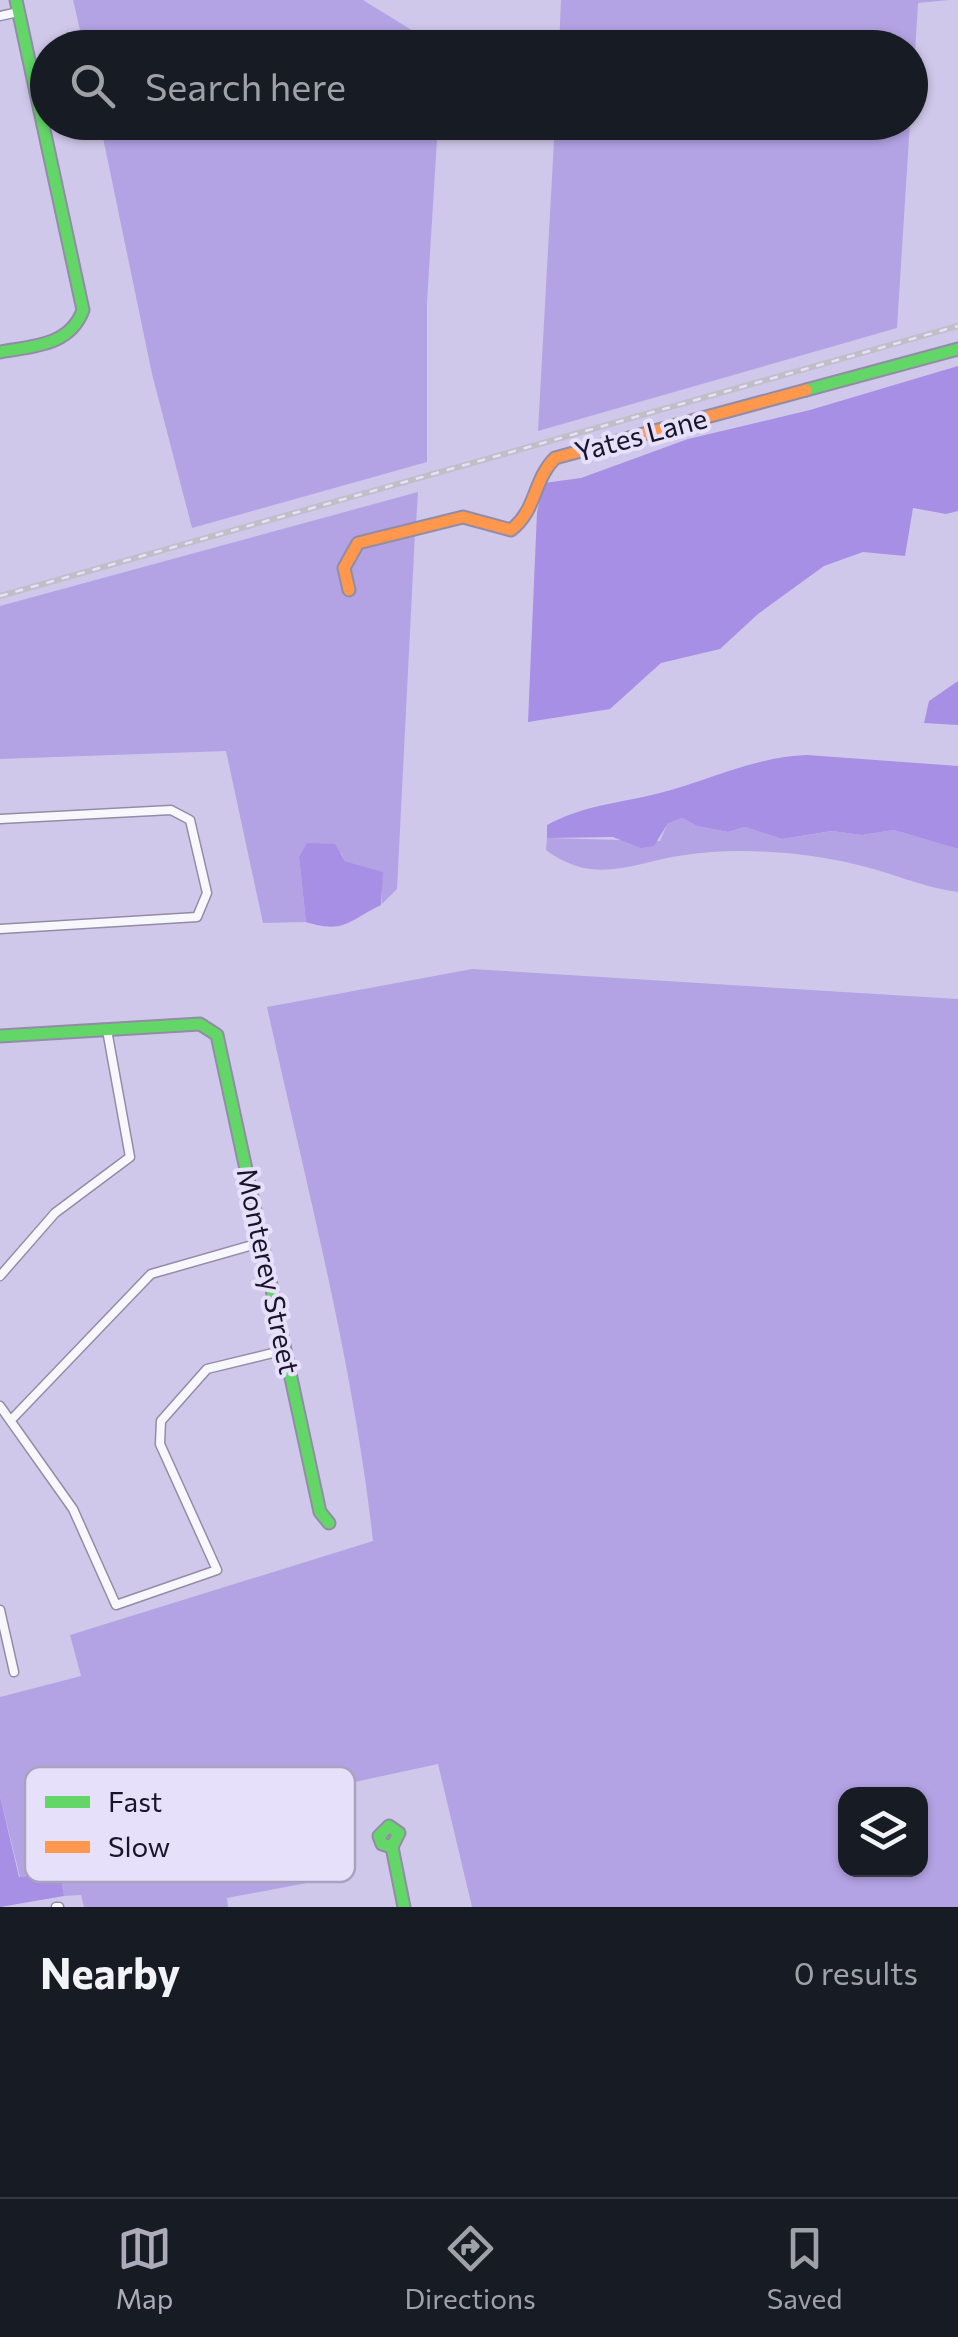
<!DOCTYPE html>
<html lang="en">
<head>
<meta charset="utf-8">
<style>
	:root { --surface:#171b24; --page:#20242c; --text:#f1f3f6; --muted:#9ea1a6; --line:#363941; --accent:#adabb9 }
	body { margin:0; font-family:Commissioner,sans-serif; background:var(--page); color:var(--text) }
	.controls { position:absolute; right:30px; bottom:30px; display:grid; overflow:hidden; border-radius:20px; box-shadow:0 2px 8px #0004 }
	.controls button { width:90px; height:90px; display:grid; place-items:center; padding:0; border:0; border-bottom:2px solid var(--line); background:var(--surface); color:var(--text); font:50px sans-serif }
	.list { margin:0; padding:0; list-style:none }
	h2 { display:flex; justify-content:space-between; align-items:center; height:130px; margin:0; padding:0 40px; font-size:42px }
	h2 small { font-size:32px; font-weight:400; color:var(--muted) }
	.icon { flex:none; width:55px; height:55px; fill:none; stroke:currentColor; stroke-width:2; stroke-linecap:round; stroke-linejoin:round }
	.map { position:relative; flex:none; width:958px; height:1907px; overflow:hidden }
	.search { position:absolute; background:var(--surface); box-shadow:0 2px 8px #0004; left:30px; right:30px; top:30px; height:110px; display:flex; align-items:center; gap:25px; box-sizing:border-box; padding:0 35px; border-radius:55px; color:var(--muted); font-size:38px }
	.sheet { height:290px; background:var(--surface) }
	nav { display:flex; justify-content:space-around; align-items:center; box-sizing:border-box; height:140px; border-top:2px solid var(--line); background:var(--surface); font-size:28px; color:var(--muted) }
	nav a { display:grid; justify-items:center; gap:5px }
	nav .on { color:var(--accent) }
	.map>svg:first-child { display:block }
	.green { fill:#b4a3e4; fill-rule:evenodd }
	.water { fill:#a78fe6 }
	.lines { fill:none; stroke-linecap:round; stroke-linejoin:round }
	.street-casing { stroke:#928ca6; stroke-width:11 }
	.fast-casing { stroke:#928ca6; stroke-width:15 }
	.slow-casing { stroke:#928ca6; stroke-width:15 }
	.street { stroke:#f8f7fc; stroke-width:8 }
	.fast { stroke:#63d668; stroke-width:11 }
	.slow { stroke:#ff974d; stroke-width:11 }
	.rail-casing { stroke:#c0bec6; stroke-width:6 }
	.rail { stroke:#e6e0fb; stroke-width:2.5; stroke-dasharray:8; stroke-linecap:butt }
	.labels { text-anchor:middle; stroke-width:8; stroke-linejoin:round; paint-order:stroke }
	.street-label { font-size:28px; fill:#1a142b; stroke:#e6e0fb }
	.key { fill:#e6e0fb; stroke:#a9a3bd; stroke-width:2.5 }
	.key-label { font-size:28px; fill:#1a142b }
</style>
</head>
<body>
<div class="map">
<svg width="958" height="1907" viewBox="0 0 958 1907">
	<rect width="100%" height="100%" fill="#d0c8ea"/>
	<!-- green -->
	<path class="green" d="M73,0H363L439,47H84Z
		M561,0H949L918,3L911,121L910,48L559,47Z
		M100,123H438L427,303V462L192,528L152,374Z
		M555,123L910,122L897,328L538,431Z
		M418,492L416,524L357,539L339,569L345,595L354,593L349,569L361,546L415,533L397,889L382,904V872L345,861L341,853L299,857L306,922L263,923L226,751L0,759V606Z
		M682,818L697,826L728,832L745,827L782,839L833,831L862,835L894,830L958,849V892C921,887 890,872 854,864C803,852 737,847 685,855C633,862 596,887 546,850L547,838L660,841L668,822Z
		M472,969L958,999V1907H472L438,1764L327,1788L344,1876L227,1898L228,1907H84L81,1895L64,1896L60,1872L20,1877L0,1796V1697L81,1676L70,1635L373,1541C353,1360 306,1185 267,1007ZM846,1794H920V1870H846Z"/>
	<!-- water -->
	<path class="water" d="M958,366V511L946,514L913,508L905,556L863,552L824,566L758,614L720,649L661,663L610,709L528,722L537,512L544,483L581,478L688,439L810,410Z
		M958,681V725L924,723L929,701Z
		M807,755L958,766V849L894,830L862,835L832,831L782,839L745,827L728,832L697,826L682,818L668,823L654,846L641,848L613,837L547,838V825C578,808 609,804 643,797C699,786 748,757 807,755Z
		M307,843L335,844L345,861L383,872L381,905C348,921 344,934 306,922L299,857Z
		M0,1796L19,1877L60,1872L64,1896L0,1907Z"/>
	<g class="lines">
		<defs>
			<path id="street" d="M0,16L18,12
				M0,819L171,810L190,820L207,893L197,917L0,929
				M0,1276L55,1213L130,1157L107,1030
				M0,1406L73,1509L116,1605L217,1570L160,1444L161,1421L207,1369L285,1350
				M12,1419L151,1274L263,1242
				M0,1610L14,1672
				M56,1907H59"/>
			<path id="fast" d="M0,352C33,346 70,346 83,310L16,0
				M806,390L958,349
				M0,1036L200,1024L217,1035L320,1512L329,1523
				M392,1847L382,1844L379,1836L389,1826L399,1833L392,1847L404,1907"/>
			<path id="slow" d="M349,590L344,568L358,543L463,517L511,530C537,510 533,480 555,458L806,390"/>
		</defs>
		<!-- street casing -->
		<use href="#street" class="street-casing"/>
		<!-- fast casing -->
		<use href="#fast" class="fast-casing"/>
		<!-- slow casing -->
		<use href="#slow" class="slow-casing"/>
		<!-- street -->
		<use href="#street" class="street"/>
		<!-- fast -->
		<use href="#fast" class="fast"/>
		<!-- slow -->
		<use href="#slow" class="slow"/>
		<defs>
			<path id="rail" d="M0,596L958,326"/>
		</defs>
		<!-- rail casing -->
		<use href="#rail" class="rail-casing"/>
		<!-- rail -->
		<use href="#rail" class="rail"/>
	</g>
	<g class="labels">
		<!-- street labels -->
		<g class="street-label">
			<text transform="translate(641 435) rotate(-15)" y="10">Yates Lane</text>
			<text transform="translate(268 1271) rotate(78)" y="10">Monterey Street</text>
		</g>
	</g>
	<!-- legend -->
	<rect x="25" y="1767" width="330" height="115" rx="15" class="key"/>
	<rect x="45" y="1796" width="45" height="12" fill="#63d668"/>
	<rect x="45" y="1841" width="45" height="12" fill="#ff974d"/>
	<g class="key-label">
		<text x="108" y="1812">Fast</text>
		<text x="108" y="1857">Slow</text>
	</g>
</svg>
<div class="controls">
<button><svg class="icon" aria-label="layers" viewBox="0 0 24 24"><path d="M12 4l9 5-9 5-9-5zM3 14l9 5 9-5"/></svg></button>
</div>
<div class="search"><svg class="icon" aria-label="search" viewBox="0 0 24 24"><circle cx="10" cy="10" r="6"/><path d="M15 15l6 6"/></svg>Search here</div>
</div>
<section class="sheet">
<h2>Nearby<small>0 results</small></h2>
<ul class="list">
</ul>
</section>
<nav>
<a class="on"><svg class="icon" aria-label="map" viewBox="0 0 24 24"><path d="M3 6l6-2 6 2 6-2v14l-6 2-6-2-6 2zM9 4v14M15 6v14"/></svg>Map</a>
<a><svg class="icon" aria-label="directions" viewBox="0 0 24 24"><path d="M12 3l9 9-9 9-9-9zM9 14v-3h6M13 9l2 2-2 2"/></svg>Directions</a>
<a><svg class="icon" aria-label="saved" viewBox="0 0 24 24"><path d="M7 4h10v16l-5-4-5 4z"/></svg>Saved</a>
</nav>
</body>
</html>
